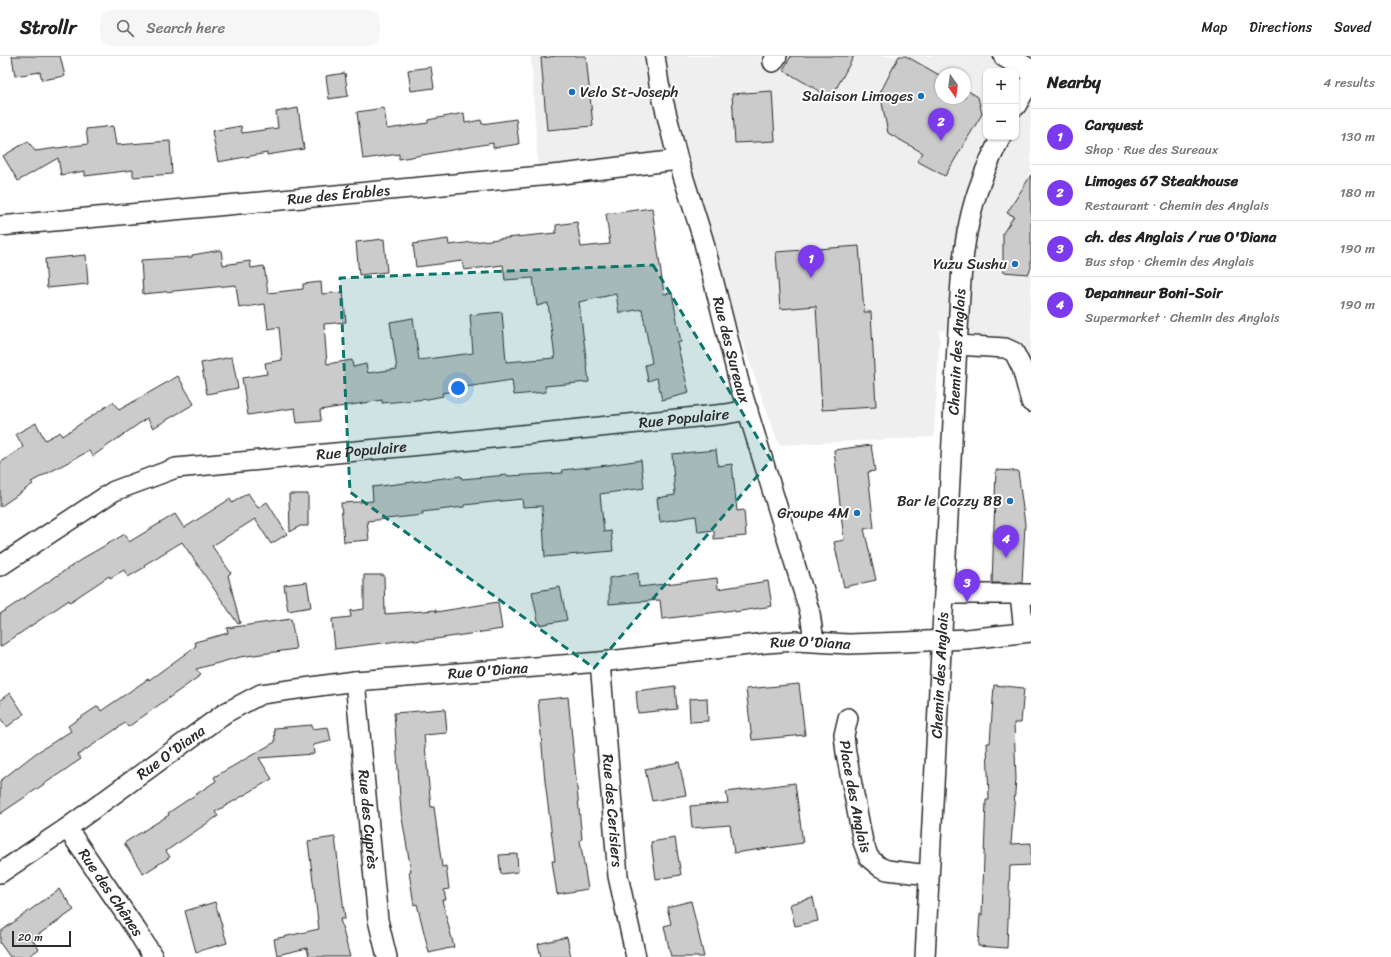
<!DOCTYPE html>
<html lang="en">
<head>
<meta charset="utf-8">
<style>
	:root { --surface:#fff; --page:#f6f6f6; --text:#222; --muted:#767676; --line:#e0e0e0; --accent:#7c3aed }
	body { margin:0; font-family:Sriracha,sans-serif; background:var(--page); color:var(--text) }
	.controls { position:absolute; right:12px; top:12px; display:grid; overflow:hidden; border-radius:8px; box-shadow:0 1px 3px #0004 }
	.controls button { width:36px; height:36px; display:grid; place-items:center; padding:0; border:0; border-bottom:1px solid var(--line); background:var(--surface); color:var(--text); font:20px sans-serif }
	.compass { position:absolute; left:935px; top:12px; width:36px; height:36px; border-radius:50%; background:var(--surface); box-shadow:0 1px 3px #0004; rotate:166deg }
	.scale { position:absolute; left:12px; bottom:10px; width:59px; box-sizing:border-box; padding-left:4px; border:2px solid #2b2b2b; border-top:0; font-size:11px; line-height:14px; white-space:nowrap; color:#2b2b2b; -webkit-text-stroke:3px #fff; paint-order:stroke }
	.you { position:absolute; left:458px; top:332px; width:14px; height:14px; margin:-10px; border:3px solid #fff; border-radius:50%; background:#1a73e8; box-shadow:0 0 0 6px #1a73e833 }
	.badge { display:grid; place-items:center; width:26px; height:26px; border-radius:50%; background:var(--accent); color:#fff; font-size:13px; font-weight:700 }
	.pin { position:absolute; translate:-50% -33px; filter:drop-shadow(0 1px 2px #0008) }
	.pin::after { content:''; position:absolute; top:21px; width:14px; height:12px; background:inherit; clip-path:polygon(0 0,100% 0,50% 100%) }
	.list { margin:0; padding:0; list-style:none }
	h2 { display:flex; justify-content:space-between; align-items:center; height:52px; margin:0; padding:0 16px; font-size:17px }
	h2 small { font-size:13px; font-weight:400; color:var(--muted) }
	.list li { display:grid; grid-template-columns:26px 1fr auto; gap:12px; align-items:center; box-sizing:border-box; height:56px; padding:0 16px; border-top:1px solid var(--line) }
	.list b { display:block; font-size:15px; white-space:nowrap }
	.list p { margin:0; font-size:13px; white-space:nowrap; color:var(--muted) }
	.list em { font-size:13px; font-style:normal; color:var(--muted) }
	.icon { flex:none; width:22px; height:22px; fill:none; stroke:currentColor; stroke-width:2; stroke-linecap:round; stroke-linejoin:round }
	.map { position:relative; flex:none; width:1031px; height:901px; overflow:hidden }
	header { display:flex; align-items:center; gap:24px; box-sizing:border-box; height:56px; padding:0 20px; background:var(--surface); border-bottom:1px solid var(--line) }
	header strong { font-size:19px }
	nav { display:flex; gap:22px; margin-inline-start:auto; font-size:14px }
	.search { width:280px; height:36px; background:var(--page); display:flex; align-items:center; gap:10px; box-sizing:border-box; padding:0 14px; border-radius:12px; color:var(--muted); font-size:15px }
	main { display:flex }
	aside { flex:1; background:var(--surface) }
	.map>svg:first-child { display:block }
	.built { fill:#efefef; fill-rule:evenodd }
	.building { fill:#cbcbcb; stroke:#2b2b2b }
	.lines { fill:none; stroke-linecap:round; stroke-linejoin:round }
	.minor-casing { stroke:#2b2b2b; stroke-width:22 }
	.major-casing { stroke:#2b2b2b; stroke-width:25 }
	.minor { stroke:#fff; stroke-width:19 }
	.major { stroke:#fff; stroke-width:22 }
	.marked { fill:#0f766e; fill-opacity:0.2; stroke:#0f766e; stroke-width:3; stroke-dasharray:8 5; stroke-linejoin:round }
	.poi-dot { fill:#1f6fb2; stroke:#fff; stroke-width:1.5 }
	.labels { text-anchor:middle; stroke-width:4; stroke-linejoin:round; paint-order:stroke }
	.poi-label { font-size:15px; fill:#2b2b2b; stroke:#fff; text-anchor:end }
	.street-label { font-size:15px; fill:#2b2b2b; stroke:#fff }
</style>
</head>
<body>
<header>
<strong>Strollr</strong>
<div class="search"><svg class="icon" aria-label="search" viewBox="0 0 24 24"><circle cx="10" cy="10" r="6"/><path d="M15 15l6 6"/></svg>Search here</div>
<nav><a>Map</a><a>Directions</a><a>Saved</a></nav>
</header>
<main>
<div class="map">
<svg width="1031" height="901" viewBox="0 0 1031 901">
	<rect width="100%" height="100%" fill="#fff"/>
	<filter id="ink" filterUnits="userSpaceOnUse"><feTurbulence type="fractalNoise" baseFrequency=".025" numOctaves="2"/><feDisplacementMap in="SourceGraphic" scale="8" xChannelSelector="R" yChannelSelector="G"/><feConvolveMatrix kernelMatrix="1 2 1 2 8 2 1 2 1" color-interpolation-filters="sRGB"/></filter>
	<g filter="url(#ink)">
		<!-- built -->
		<path class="built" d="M531,0H1031V310L1029,303L1018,285L940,274L934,381L779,389L678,105L538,115ZM986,15H1016V81H986ZM941,18H965V42H941Z"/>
		<!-- building -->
		<path class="building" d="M12,0H60L65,20L42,24L40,16L15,20Z
			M557,0H586L593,70L547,74L541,2Z
			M791,0H854L831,42L783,14Z
			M899,0H906L941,20V42H965V33L978,41L982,58L945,120L917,105L923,97L888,77L880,37Z
			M431,11L434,32L411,35L408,14Z
			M345,17L348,40L329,43L326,20Z
			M772,35L775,85L735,87L732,38Z
			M298,52L304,93L267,99V97L218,106L212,75L241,70L242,77L278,72L276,56Z
			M384,52L387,73L428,67V64L464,57L465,67L481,64L482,68L516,63L519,88L493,92V87L399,103V98L363,103L357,56Z
			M113,70L116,89L170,85L172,118L133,121V114L85,120V115L61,119L58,102L18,125L3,100L28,85L35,95L88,88L86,73Z
			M1031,119V212L1028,218L1003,216V177L1014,160L1007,157Z
			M652,152L664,238L672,237L681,286L677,287L689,337L662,344L657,322L648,325L645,309L652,307L642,253L619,257L616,238L579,246L589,326L545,330L546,336L514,339L512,324L459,332V334L442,337L443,340L428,343L382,347V344L320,354L321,365L297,367L295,352L248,359L242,322L267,318L265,307L282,304L279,271L268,273L265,248L239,252L236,229L143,238L141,204L192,201V199L221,194L223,209L250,205L251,212L264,210L268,237L303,233V228L321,226L322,238L343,236L346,266L324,268L327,308L352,304L353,311L366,308L368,317L397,313L390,266L413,262L419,304L473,297L470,259L502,256L506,306L555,302L548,247L537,250L533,222L505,224L503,209L464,214L462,205L416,211L413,188L448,183L449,189L506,182L556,177V169L577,166L581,191L610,188L606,158Z
			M384,183L387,216L359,219L356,186Z
			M859,190L864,256H871L876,351L822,354L816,250L780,253L776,196Z
			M86,199L88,228L47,232L45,203Z
			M232,301L238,332L207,338L201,307Z
			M178,320L194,348L153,372L147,362L93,400L89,395L31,426L33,428L0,451V407L23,391L16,378L36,367L45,384L60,376L62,380L113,346L119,354Z
			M871,389L875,415L868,416L874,472L864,473L876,524L844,531L834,486L844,484L834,394Z
			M716,394L718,410L732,408L737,455L744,454L746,480L714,483V474L698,476L696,460L660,466L657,442L675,439L672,398Z
			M641,404L644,432L600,438L604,476L611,475L613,495L545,501L542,450L523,451L522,443L464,449V451L422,456L423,459L367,465L369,484L344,486L341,447L373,445L372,431L461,420L462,423L508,419V420L563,417L562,414L608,409Z
			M996,414L1018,415L1025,468L1022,527H992Z
			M248,437L258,452L267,446L287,478L271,488L255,463L212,490L231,517L228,519L240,567L238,568L182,486L144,509L145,511L128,521L124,514L110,522L109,520L70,546L69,544L0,591V558L85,501L125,478L129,486L175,458L184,472L230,443L232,447Z
			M289,438H308V470H300L290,476Z
			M638,517L639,531L717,522L718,533L768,525L772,550L735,556L734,554L662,563L660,544L609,548V522Z
			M364,519H384L385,558L436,554V556L498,546L502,573L436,583L414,585V583L335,593L332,563L351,561L350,555L364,553Z
			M307,526L311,551L288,555L284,529Z
			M560,531L567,564L539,569L532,536Z
			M291,563L296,593L240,601L196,613L201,619L128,671L125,667L78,699L81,703L0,758V725L36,697L71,675L68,670L98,650L101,655L148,623L149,624L196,590L195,586L228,577L227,572Z
			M799,628L805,679L752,684L746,633Z
			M994,629L1024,632L1021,667H1014L1016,723L1011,788L1031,787V809L1010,810L1007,892L978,890L980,858L982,859L986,744H989L987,687H990Z
			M675,630L677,653L638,657L636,635Z
			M10,637L24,658L7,671L0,662V644Z
			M568,641L582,783L580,784L588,833L557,838L552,805H555L545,725L538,644Z
			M707,642L708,665L690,666L689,643Z
			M445,653L447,677L424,679L431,751H434L442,811L446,810L449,833L444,834L446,844H442L454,891L429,897L417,848L414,849L409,816L411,815L401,756L394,657Z
			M312,669V673L328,671L331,685L313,689L314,698L259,702L272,723L215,756L218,760L166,795L170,801L143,818L124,787L169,759L168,757L216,725L214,721L275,686L274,672Z
			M679,706L686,739L652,745L645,713Z
			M795,727L803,787L734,797L730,769L692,772L690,750L728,747L726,736Z
			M335,781L345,863H340L350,901H309L307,892L277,899L274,883L319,873L308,785Z
			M675,782L681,819L656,823L651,786Z
			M517,798L518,816L501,818L499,799Z
			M59,833L74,854L32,883L39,893L28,901H10L0,887V876Z
			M813,842L818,865L795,870L790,848Z
			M691,845L704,901H671L664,870L671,868L667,851Z
			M215,846L227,887L196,896L185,855Z
			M567,881L571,901H541L538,888Z"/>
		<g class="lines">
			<defs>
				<g id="minor">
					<path id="s1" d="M655,0L659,28L678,104L703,183L740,330L810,557L814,585"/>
					<path d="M773,6L777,0"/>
					<path d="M1016,50L1031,24"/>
					<path id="s2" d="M0,170L562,118L678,104"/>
					<path d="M957,289L1005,292L1014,296L1022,312L1031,346"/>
					<path id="s3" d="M0,510L114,435L176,412L453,386L726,358L748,354"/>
					<path d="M944,538H1031"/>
					<path d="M1020,538L1024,576"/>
					<path id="s4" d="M600,606L618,820L636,901"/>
					<path id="s5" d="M355,625L378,864L387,901"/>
					<path id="s6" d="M848,662L844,679L846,697L863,786L869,802L880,811L887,814L929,819"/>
					<path id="s7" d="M67,772L137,875L153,901"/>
					<path id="s8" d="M0,817L67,772L225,657L261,638L355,625L600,606L766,587L795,585L849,588L905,586L967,583L1031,576"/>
					<path id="s9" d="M925,901L957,289C960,249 960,207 969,167C975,137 987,108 1001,81"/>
				</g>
				<path id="major" d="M1005,0L1031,15"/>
			</defs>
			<!-- minor casing -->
			<use href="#minor" class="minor-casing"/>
			<!-- major casing -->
			<use href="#major" class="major-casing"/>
			<!-- minor -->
			<use href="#minor" class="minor"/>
			<!-- major -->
			<use href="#major" class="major"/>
		</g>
	</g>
	<!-- marked area -->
	<path class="marked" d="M653,209L771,404L594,612L350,436L340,222Z"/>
	<!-- markers -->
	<g class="poi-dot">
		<circle cx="572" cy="36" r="4"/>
		<circle cx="921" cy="40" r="4"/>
		<circle cx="1015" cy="208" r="4"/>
		<circle cx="1010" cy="445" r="4"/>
		<circle cx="857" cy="457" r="4"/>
	</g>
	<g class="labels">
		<!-- poi labels -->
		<g class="poi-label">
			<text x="580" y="41" text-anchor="start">Velo St-Joseph</text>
			<text x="913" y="45">Salaison Limoges</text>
			<text x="1007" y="213">Yuzu Sushu</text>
			<text x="1002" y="450">Bar le Cozzy BB</text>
			<text x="849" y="462">Groupe 4M</text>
		</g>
		<!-- street labels -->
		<g class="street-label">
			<text dy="5" stroke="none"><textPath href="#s2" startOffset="340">Rue des Érables</textPath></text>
			<text dy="5" stroke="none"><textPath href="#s1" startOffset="304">Rue des Sureaux</textPath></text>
			<text dy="5" stroke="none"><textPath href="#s9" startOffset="606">Chemin des Anglais</textPath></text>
			<text dy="5" stroke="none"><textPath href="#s3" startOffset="713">Rue Populaire</textPath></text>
			<text dy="5" stroke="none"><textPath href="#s3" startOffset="389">Rue Populaire</textPath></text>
			<text dy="5" stroke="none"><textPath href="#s8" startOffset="869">Rue O'Diana</textPath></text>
			<text dy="5" stroke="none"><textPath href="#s8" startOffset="545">Rue O'Diana</textPath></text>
			<text dy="5" stroke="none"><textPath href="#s9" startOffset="282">Chemin des Anglais</textPath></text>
			<text dy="5" stroke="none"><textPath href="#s8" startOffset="209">Rue O'Diana</textPath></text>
			<text dy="5" stroke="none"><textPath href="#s6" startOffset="80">Place des Anglais</textPath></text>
			<text dy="5" stroke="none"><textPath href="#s4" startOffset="149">Rue des Cerisiers</textPath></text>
			<text dy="5" stroke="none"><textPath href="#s5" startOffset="139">Rue des Cyprès</textPath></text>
			<text dy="5" stroke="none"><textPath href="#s7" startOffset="78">Rue des Chênes</textPath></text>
		</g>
	</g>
</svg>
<div class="controls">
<button>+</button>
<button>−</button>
</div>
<svg class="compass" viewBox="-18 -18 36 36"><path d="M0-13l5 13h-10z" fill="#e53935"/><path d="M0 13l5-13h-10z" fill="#767676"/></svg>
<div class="scale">20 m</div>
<div class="you"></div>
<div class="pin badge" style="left:811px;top:222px">1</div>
<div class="pin badge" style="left:941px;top:85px">2</div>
<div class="pin badge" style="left:967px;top:546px">3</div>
<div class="pin badge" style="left:1006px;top:502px">4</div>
</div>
<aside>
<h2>Nearby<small>4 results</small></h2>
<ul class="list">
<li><span class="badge">1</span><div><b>Carquest</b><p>Shop · Rue des Sureaux</p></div><em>130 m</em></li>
<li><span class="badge">2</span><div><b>Limoges 67 Steakhouse</b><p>Restaurant · Chemin des Anglais</p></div><em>180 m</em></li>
<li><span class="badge">3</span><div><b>ch. des Anglais / rue O'Diana</b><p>Bus stop · Chemin des Anglais</p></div><em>190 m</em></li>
<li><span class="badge">4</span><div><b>Depanneur Boni-Soir</b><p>Supermarket · Chemin des Anglais</p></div><em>190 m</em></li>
</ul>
</aside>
</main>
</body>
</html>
